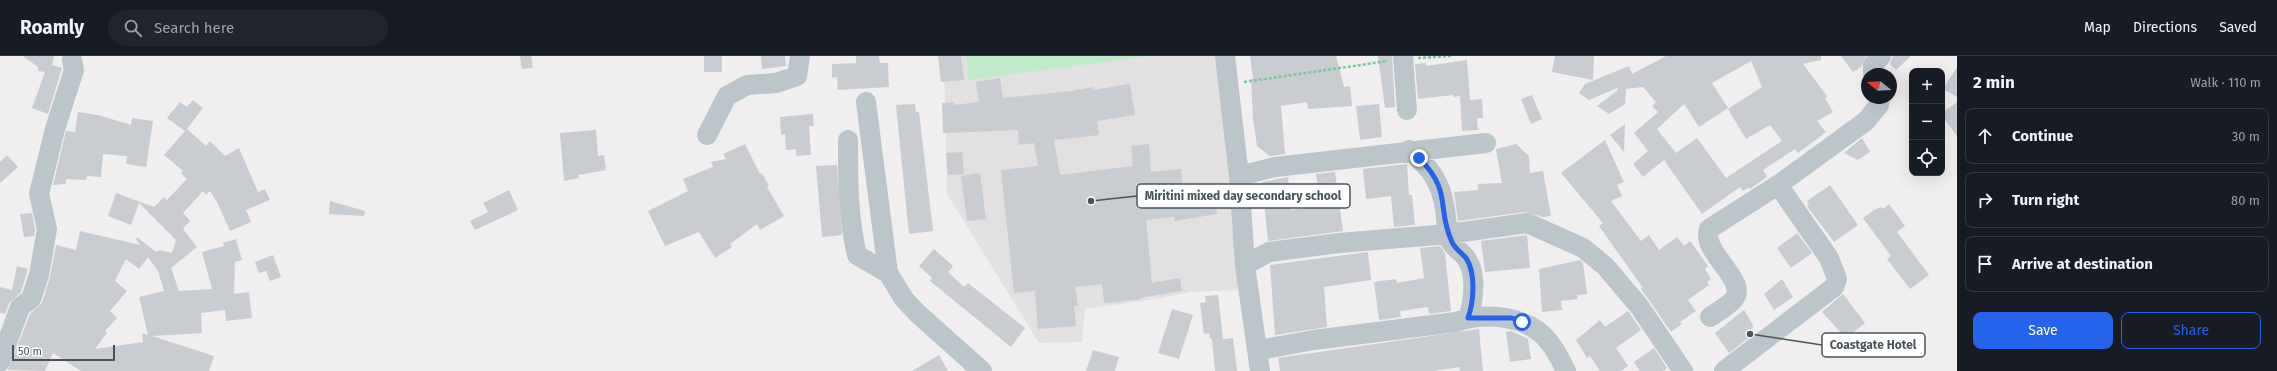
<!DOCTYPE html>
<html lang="en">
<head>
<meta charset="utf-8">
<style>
	:root { --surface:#171b24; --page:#20242c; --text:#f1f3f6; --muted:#9ea1a6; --line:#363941; --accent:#2563eb }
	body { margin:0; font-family:"Fira Sans",sans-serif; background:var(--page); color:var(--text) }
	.controls { position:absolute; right:12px; top:12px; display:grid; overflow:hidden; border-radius:8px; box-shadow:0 4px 16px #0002 }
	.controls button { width:36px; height:36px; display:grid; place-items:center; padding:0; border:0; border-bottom:1px solid var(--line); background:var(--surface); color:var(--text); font:20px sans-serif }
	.compass { position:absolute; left:1861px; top:12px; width:36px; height:36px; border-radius:50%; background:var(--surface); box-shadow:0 4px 16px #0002; rotate:288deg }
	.scale { position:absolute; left:12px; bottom:10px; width:103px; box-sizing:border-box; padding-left:4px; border:2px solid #48545b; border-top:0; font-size:11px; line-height:14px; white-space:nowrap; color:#48545b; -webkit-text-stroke:3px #fff; paint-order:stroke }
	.stop { position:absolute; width:12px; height:12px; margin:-9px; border:3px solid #2563eb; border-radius:50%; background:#fff }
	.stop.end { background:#2563eb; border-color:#fff; box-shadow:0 1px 4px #0008 }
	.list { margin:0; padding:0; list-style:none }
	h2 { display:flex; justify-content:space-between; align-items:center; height:52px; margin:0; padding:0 16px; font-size:17px }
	h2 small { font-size:13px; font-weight:400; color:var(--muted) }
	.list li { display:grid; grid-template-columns:26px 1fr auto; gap:12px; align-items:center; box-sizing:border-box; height:56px; margin:0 8px 8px; padding:0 8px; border:1px solid var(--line); border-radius:8px }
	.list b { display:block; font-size:15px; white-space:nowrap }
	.list em { font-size:13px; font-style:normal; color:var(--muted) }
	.actions { display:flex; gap:8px; padding:12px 16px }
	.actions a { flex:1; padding:9px 0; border:1px solid var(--accent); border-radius:8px; text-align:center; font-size:14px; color:var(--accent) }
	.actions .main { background:var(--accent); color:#fff }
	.icon { flex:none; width:22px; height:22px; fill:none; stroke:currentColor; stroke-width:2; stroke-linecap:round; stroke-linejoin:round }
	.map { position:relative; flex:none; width:1957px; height:315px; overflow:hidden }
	header { display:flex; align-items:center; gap:24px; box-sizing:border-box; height:56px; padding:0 20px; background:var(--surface); border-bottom:1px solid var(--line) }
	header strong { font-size:19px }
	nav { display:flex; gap:22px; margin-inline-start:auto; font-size:14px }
	.search { width:280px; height:36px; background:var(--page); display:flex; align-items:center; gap:10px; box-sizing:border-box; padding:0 14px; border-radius:22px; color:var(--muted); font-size:15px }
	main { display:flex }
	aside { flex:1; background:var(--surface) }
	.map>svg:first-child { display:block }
	.education { fill:#e2e0e0 }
	.pitch { fill:#c0eccb }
	.building { fill:#c9ccd1; fill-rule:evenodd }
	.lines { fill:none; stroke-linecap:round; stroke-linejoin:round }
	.path { stroke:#7ac797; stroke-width:2.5; stroke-dasharray:3 2; stroke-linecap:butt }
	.minor { stroke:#bbc5ca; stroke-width:20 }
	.route { stroke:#2563eb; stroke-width:5 }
	.leader { fill:none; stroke:#48545b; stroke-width:1.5 }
	.callout-dot { fill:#48545b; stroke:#fff; stroke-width:1.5 }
	.callout { fill:#fff; stroke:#48545b; stroke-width:1.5 }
	.callout-label { font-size:12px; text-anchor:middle; font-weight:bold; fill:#48545b }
</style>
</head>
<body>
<header>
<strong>Roamly</strong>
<div class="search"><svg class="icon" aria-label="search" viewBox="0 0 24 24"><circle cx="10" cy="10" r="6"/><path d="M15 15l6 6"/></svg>Search here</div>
<nav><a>Map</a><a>Directions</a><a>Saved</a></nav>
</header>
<main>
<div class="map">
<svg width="1957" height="315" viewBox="0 0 1957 315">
	<rect width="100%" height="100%" fill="#f1eeef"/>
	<!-- education -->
	<path class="education" d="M944,0H1216L1242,234L1191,236L1156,243L1085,253L1082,286L1039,287L947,138Z"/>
	<!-- pitch -->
	<path class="pitch" d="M967,0H1152L968,24Z"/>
	<!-- building -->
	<path class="building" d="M23,0H54L52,9L62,12L48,58L32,52L45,16L38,15V11Z
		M520,0H531L533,12L522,13Z
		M704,0H722V16H704Z
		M761,0H785L786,10L762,13Z
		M856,0H879L880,7H888L889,31L838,34L837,21L832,22V8L856,7Z
		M938,0H961L964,24L941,26Z
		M1250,0H1336L1344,31L1350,30L1352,50L1308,53L1307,46L1281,50L1285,98L1270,100L1257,90L1253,63L1251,23H1253Z
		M1378,0H1392L1395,51L1385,52Z
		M1555,0H1594L1593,24L1552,16Z
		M1666,0H1821V4L1803,8L1827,40L1825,42L1833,56L1817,65L1826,76L1798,97L1795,93L1763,114L1767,121L1750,133L1749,131L1743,135L1740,131L1702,158L1664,104L1643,121L1633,108L1648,95L1634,77L1658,56L1652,50L1656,46L1643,31L1626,33L1625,48L1609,58L1597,50L1618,34L1617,32L1589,44L1579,37L1585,28L1629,10L1632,18ZM1751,5L1762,31L1728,53L1746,83L1770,69L1782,85L1726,122L1697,82L1676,97L1657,73L1684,48L1699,71L1728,52L1712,27Z
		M1841,0H1866L1862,10L1853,16Z
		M1893,0H1911L1896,14L1890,8Z
		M1467,4L1470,44L1482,43L1483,62H1477L1478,74L1462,75L1460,40L1454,41L1453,39L1418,43L1415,8L1426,7V10Z
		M1957,11V41L1943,33Z
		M1000,22L1003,42L1072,35L1093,31V34L1130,28L1135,59L1097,65L1099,79L1054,84L1060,119L1133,110L1131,90L1149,88L1151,116L1181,113L1183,139L1214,134L1217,158L1175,165L1174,161L1146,164L1152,227L1180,222L1182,235L1139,242L1143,243L1104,247L1102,228L1075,231L1078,250H1074L1076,270L1038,273L1035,235L1014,237L1001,114L1038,110L1034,87L1019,89L1018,74L943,77L942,47L954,46V49L979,46L976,26Z
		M1532,39L1542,63L1531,68L1521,43Z
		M193,44L203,52L187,73L206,90L210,85L225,100L239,92L258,136L265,133L270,144L246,154L251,166L230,175L217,146L210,135L206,139L203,135L183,157L190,165L183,173L197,191L171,212L179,235L212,233L202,196L224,190L223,187L236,183L242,204L235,206L234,238L249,236L252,262L226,265L225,254L201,257L202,277L152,280L214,300L209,315H81L53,297L45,315L8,314L30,258L42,247L50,221L56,189L76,194L80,175L140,189L136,183L137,181L156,196L160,194L172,197L176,184L139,147L131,169L108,160L116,137L154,151L164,141L167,144L187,123L181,117L183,115L164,99L185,75L167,62L180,46L187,51ZM148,201L158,215L164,235L139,241L148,279L142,277L143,286L95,293L107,277L105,275L117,262L110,255L127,235L115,225L126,203L139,213Z
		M1957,46V80L1942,60V57Z
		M915,48L916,56H919L933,175L909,178L896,49Z
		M1379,48L1382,81L1360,84L1356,50Z
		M78,56L98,59L131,69L132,62L153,65L146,111L126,108L127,100L103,98L101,121L87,120L86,124L66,123V128L53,129L66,75L75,76Z
		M813,58L814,70H809L811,99L796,100V93L786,94L785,78L781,79L780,61Z
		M1625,68L1624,96L1610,79Z
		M596,74L598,100L604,99L606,114L578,119L579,122L564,125L560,77Z
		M1862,82L1870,96L1858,104L1844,97Z
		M1605,84L1624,126L1617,129L1622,140L1611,145L1641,185L1649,179L1659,194L1677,181L1684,190L1690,185L1708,210L1705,213L1711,223L1707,226L1709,229L1688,244L1696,255L1680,266L1682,268L1671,276L1647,241L1641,233L1643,232L1599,170L1603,167L1561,117Z
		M745,88L760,118L762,117L769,130L767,131L784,160L760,174L757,168L730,188L732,191L715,202L699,176L665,190L648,155L688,135L683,123L713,111L711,106L726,103L723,98Z
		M1516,88L1529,100L1530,117L1543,115L1551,160L1543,161L1525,156L1458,165L1454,136L1478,134V128L1502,127L1496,93Z
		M962,96L964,118L948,119L946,97Z
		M7,99L18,111L0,127V106Z
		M1407,108L1409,139H1412L1415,169L1394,171L1391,140L1366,143L1363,113Z
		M837,109L842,179L822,181L816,110Z
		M1335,116L1343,175L1268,185L1262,126L1288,121L1291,154L1319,150L1321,148L1316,118Z
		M980,117L986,163L967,165L961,120Z
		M1830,129L1858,169L1834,186L1807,150L1809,148L1807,145Z
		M509,134L518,154L475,174L470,165L488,156L483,147Z
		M330,145L365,155L364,160L329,158Z
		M1889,148L1905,170L1897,176L1929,219L1910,233L1887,203L1891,200L1863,162L1874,154L1881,151L1883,153Z
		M32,157L35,173L34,180L24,181L20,158Z
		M1797,177L1812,197L1791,212L1777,192Z
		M1527,179L1530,212L1485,216L1481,185Z
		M1440,190L1445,197L1451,255L1429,258L1428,251L1400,255L1401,261L1379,264L1374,226L1396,223L1397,227L1424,222L1420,192Z
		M934,193L953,210L948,216L964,231L968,227L1025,272L1011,291L930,225L932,222L919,210Z
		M1368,196L1371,224L1324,231L1327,271L1275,279L1270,209Z
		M273,199L281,221L270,225L266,215L259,217L255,206Z
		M1580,204L1583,207L1587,238L1577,239L1578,243L1561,245L1562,254L1542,256L1539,213Z
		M17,210L28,213L21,236L9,247L5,258L0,257V231L12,234Z
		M1782,223L1793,241L1774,254L1764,238Z
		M1843,238L1865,267L1846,282L1822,256Z
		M1218,239L1223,283L1233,282L1237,315H1215L1212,283H1210L1209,277L1204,278L1200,247L1206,246L1205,240Z
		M1172,253L1193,259L1179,303L1158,297Z
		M1744,254L1753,269L1751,280L1729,297L1715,277Z
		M1628,255L1641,274L1616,292L1628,310L1621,315H1600L1590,300L1587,302L1576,284L1600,264L1605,271Z
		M1479,273L1483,315H1460L1459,311L1434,315H1280L1278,302Z
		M1512,275L1528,283L1531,303L1510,306L1506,276Z
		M1654,292L1667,312L1663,315H1640L1634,306Z
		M1093,294L1119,301L1115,315H1086Z
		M939,299L948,315H912Z"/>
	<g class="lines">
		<!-- path -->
		<path class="path" d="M1418,2L1452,0
			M1244,26L1388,5"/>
		<!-- minor -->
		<path class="minor" d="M1225,0L1239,120L1245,209L1260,315
			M1403,0L1407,54
			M1873,18V9L1881,0
			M866,46L888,217L904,243L917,257L982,315
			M707,79L727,40L747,29L776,27L797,20L800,0
			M848,84C848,124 848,161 857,199L888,217
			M1409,94C1430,111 1441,126 1445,153C1446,164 1447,175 1451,186C1454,192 1462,196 1466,202C1477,217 1474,245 1468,262
			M1239,120L1275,111L1486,87
			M1245,209L1269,196L1339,187L1449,178L1527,167L1583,192L1605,210L1639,250L1683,315
			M1710,261C1717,256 1727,251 1733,244C1751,226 1700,196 1709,173L1778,129
			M1259,294L1314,284L1456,266C1485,256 1529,259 1549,286C1556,294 1561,305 1566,315
			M0,306L20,251L31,243L39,219L47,173L39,138L55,73L74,14L72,4
			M1724,315L1834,231L1837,223L1829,202L1778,129L1866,65L1879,49L1880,42"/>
	</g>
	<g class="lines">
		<!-- route -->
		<path class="route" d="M1419,102C1453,136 1436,152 1452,186C1454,192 1462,197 1466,202C1476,217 1474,245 1468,262H1512L1522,266"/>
	</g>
	<!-- callouts -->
	<path class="leader" d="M1091 145L1137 140M1750 278L1822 289"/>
	<g class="callout-dot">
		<circle cx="1091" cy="145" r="4"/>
		<circle cx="1750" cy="278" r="4"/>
	</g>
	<g class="callout">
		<rect x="1137" y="128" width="213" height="24" rx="4"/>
		<rect x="1822" y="277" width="103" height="24" rx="4"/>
	</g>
	<g class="callout-label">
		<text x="1243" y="144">Miritini mixed day secondary school</text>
		<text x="1873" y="293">Coastgate Hotel</text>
	</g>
</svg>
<div class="controls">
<button>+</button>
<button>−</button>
<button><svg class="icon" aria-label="locate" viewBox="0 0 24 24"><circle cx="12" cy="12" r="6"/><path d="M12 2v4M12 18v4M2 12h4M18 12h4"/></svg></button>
</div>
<svg class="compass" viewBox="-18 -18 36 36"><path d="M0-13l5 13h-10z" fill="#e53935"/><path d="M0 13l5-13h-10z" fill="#9ea1a6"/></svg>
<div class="scale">50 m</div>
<div class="stop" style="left:1522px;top:266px"></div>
<div class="stop end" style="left:1419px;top:102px"></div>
</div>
<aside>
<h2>2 min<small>Walk · 110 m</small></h2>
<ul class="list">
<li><svg class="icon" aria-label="ahead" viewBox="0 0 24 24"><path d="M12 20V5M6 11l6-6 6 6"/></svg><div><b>Continue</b></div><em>30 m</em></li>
<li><svg class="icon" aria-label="right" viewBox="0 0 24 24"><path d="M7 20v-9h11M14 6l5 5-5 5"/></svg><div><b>Turn right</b></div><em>80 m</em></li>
<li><svg class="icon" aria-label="arrive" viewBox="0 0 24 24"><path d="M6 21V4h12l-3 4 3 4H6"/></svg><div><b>Arrive at destination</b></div></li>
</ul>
<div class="actions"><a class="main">Save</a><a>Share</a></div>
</aside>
</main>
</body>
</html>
